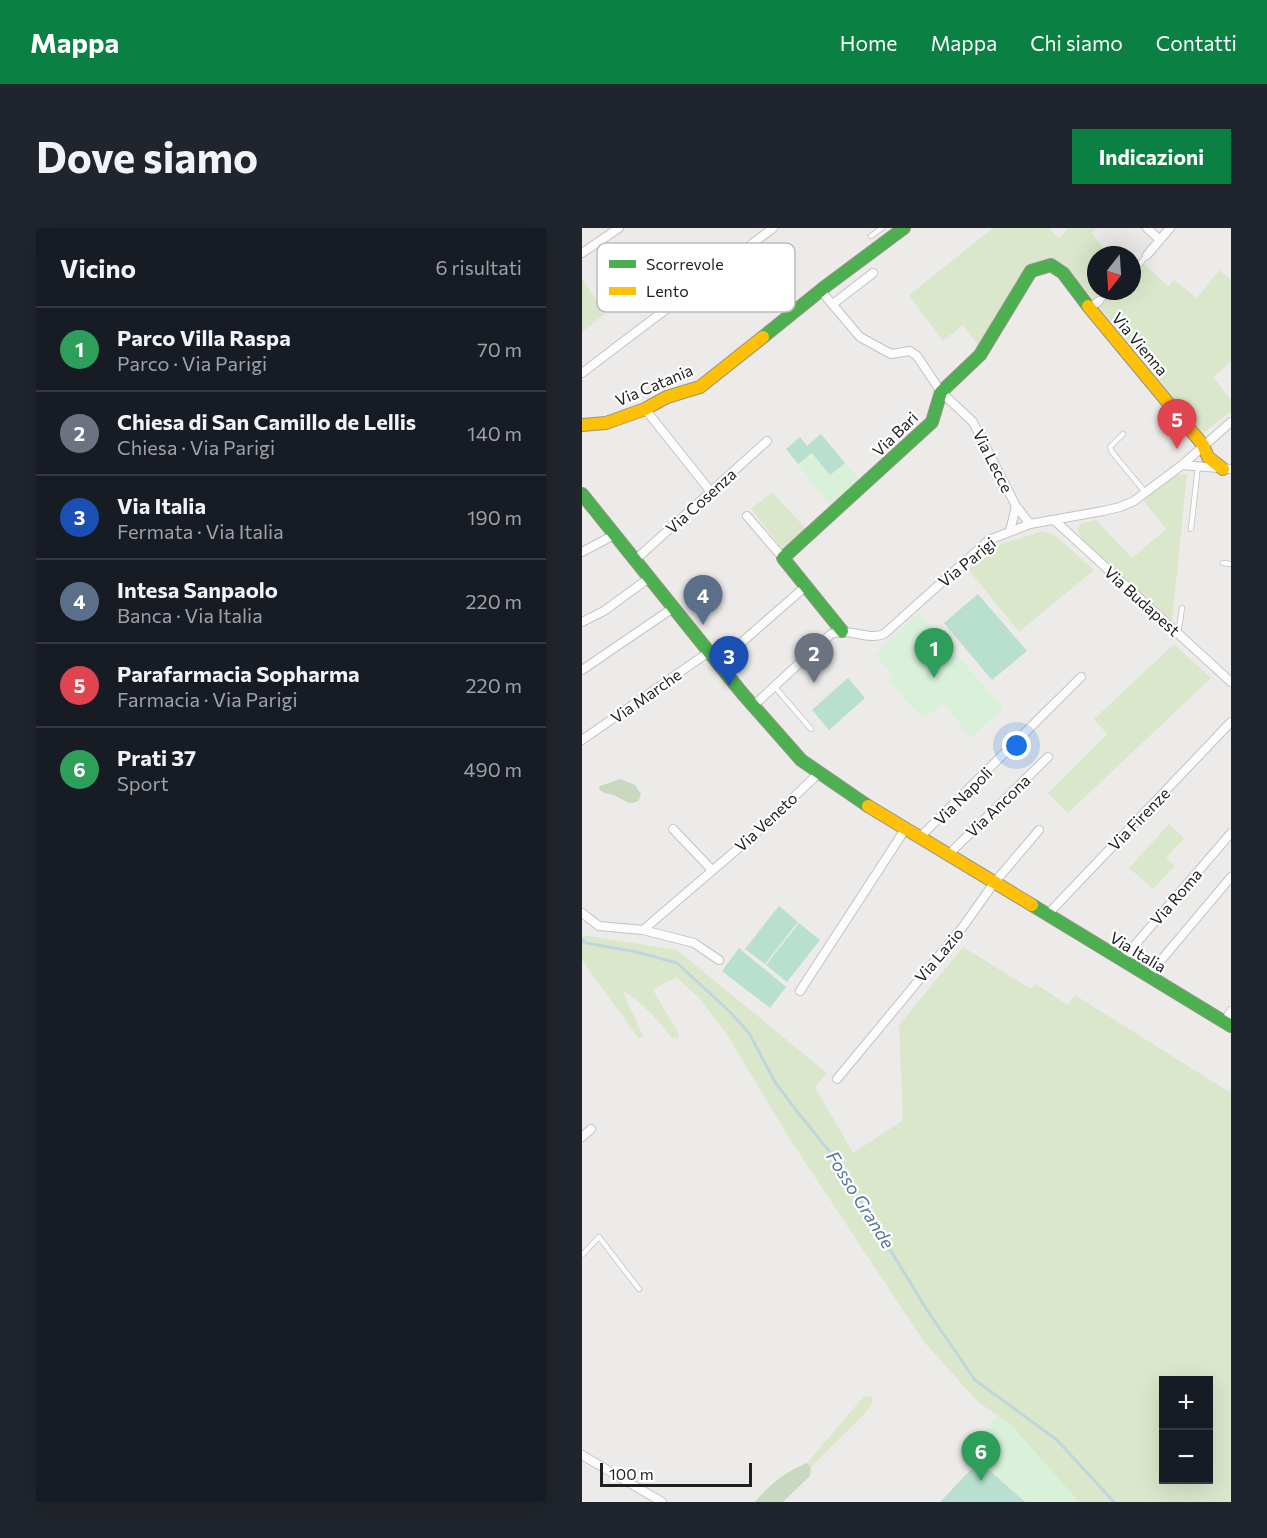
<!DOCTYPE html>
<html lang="it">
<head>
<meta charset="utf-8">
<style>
	:root { --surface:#171b24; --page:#20242c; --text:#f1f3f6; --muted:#9ea1a6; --line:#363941; --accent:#0b8043 }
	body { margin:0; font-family:Commissioner,sans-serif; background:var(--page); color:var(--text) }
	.controls { position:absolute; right:18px; bottom:18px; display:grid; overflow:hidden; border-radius:0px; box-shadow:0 6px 24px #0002 }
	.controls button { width:54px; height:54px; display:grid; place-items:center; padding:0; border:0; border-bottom:2px solid var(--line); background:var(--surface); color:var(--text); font:30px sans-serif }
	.compass { position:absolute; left:505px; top:18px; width:54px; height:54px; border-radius:50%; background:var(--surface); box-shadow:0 6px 24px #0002; rotate:197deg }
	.scale { position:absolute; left:18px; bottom:15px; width:152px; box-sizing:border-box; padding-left:6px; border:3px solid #1f1f1f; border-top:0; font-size:16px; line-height:21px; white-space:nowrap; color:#1f1f1f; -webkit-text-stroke:4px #fff; paint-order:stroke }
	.you { position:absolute; left:435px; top:518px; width:21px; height:21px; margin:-15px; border:4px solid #fff; border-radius:50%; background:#1a73e8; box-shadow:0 0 0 9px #1a73e833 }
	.badge { display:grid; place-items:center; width:39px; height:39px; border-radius:50%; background:var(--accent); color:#fff; font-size:20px; font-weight:700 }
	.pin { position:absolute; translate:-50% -50px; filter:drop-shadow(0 2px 3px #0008) }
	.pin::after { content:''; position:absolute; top:32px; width:21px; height:18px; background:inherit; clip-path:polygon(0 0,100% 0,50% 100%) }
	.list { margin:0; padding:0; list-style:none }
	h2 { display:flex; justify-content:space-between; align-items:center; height:78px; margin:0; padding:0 24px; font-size:26px }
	h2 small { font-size:20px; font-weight:400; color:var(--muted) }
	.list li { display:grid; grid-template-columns:39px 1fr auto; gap:18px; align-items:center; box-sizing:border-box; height:84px; padding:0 24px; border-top:2px solid var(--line) }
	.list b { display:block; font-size:22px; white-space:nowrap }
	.list p { margin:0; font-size:20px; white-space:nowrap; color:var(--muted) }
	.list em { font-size:20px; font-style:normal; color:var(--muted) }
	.map { position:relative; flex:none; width:649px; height:1274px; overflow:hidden; border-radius:0px }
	header { display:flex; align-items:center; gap:36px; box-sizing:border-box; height:84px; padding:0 30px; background:var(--accent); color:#fff }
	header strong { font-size:28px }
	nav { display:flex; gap:33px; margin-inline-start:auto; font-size:21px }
	.intro { display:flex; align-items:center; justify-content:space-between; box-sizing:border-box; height:144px; padding:0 36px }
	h1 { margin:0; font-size:42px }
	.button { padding:15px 27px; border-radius:0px; background:var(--accent); color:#fff; font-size:21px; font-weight:700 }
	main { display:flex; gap:36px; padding:0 36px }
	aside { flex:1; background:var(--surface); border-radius:0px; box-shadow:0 6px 24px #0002 }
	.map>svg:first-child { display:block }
	.grass { fill:#dae7cb; fill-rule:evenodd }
	.forest { fill:#c9d9c0 }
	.park { fill:#d9f0d9 }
	.pitch { fill:#b8dfd0 }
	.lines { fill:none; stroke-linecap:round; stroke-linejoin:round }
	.stream { stroke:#bfd6dd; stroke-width:3 }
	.lane-casing { stroke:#c4c3c2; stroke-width:6 }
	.street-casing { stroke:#c4c3c2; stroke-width:10 }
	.fast-casing { stroke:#949582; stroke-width:14 }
	.slow-casing { stroke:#949582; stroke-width:14 }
	.lane { stroke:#fcfcfc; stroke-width:4.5 }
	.street { stroke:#fcfcfc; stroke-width:8 }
	.fast { stroke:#4caf50; stroke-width:12 }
	.slow { stroke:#ffc107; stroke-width:12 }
	.labels { text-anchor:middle; stroke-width:4.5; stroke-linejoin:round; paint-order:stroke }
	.street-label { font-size:16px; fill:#1f1f1f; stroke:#fff }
	.water-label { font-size:18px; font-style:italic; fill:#51779f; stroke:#fff }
	.key { fill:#fff; stroke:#bcbcbc; stroke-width:1.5 }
	.key-label { font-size:16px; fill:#1f1f1f }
</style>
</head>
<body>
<header>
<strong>Mappa</strong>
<nav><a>Home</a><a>Mappa</a><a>Chi siamo</a><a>Contatti</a></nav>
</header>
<div class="intro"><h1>Dove siamo</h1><a class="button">Indicazioni</a></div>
<main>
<aside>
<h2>Vicino<small>6 risultati</small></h2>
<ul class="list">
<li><span class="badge" style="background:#2e9e5b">1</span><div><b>Parco Villa Raspa</b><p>Parco · Via Parigi</p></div><em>70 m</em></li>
<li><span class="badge" style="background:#6b7280">2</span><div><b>Chiesa di San Camillo de Lellis</b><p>Chiesa · Via Parigi</p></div><em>140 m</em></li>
<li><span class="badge" style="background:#1a4fb4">3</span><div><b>Via Italia</b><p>Fermata · Via Italia</p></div><em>190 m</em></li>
<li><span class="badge" style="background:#5c6f8a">4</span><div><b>Intesa Sanpaolo</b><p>Banca · Via Italia</p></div><em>220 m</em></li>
<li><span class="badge" style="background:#e0444e">5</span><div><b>Parafarmacia Sopharma</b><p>Farmacia · Via Parigi</p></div><em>220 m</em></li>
<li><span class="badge" style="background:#2e9e5b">6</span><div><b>Prati 37</b><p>Sport</p></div><em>490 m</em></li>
</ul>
</aside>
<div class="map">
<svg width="649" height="1274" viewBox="0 0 649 1274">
	<rect width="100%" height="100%" fill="#edebe9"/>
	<!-- grass -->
	<path class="grass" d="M411,0H467L477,11L486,0H515L509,5L527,27H514V63H550V47L561,35L586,58L592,52L615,70L637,42L649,52V134L631,149L649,172V183L621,205L483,37C471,31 463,29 451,36L399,121L381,97L361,113L327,67Z
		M0,51L24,85L0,104Z
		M605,246L590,393L501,312L495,302L498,296L514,292L550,330L584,301L561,272L592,247Z
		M190,264L224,301L200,320L169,281Z
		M461,303L474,308L512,342L437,404L386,341L410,319Z
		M592,416L629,450L486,585L466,565L525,506L512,491Z
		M587,596L602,610L584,630L593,638L571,661L547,640Z
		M0,707L95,722L245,845L233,859L271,925L321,892L317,797L381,719L449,761L454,756L486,777L493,767L649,865V1274H497L429,1197L396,1174L343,1115L209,913L144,805L117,770L94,749L71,762L97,806L96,810H90C76,792 60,774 40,762L61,808L57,811L0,732ZM582,1152H626V1252H582Z
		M282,1168L290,1169V1176L285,1183L229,1239L225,1235Z"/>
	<!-- forest -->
	<path class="forest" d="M38,551L53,557L59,566L57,572C46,580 41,570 31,567C25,565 22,566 17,561L18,558Z
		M225,1235L229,1239L228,1248L201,1274H173C187,1257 204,1243 225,1235Z"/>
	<!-- park -->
	<path class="park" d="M230,225L248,247L263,235L277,252L247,277L216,236Z
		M337,385L422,480L388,510L362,475L341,491L306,453L311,447L293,426Z
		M415,1188L429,1197L497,1274H443L385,1221Z"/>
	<!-- pitch -->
	<path class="pitch" d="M239,206L263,235L248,247L230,225L216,236L204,221L218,209L225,218Z
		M396,366L445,423L410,452L362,395Z
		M266,450L283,470L247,502L230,482Z
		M197,678L216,694L183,736L163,721Z
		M217,695L238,712L205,754L184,737Z
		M157,720L204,759L188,780L140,743Z
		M397,1233L443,1274H358Z"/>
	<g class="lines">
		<!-- stream -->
		<path class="stream" d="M0,712L4,715L55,724L95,735L148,784L167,805L193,854L214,882L256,934L282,979L345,1082L393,1152L475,1212L532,1274"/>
		<defs>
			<path id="lane" d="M289,8L300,0
				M550,45L565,27
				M517,73L530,63
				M541,206L528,219L530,224L563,264
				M609,301L616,238
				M641,335L649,336
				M594,404L597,400L600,380
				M192,458L229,501
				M0,1027L17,1009L57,1061"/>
			<path id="street" d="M565,0L578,12
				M0,25L37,0
				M565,27L588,0
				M239,63L278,109L309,126L328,123L335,128L359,164L391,194L434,278L428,303
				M251,76L291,45
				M507,80L517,73
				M0,145L191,0
				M63,181L129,264
				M600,237L649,241
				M434,278L448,296
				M165,288L201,330
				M472,292L649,454
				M0,324L32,307
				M52,333L185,213
				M0,394L22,383L67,350
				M136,435L224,358
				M0,442L91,380
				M171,478L249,406C267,399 285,413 302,406L407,312L448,296L521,283L538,279L552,273L600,237L649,194
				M0,512L127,424
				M91,601L130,642
				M338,609L499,449
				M366,627L466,529
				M0,685L17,698L61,702L112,715L137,732
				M465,687L649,494
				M61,702L173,606L237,545
				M539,733L649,605
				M565,749L649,649
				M218,763L324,600
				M642,794L649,783
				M255,851L380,700L412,655L457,602
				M0,909L9,901
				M0,1227L80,1274"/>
			<path id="fast" d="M181,109L244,58L322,0
				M0,266L160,465L219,532L286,578
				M260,403L201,330L350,194L359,164L398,127L449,43L469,37L481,45L506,78
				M450,677L649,798"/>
			<path id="slow" d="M506,78L621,217L626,229L641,241
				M0,197L24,195L63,181L85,169L118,159L181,109
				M286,578L450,677"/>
		</defs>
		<!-- lane casing -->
		<use href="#lane" class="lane-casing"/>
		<!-- street casing -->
		<use href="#street" class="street-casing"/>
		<!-- fast casing -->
		<use href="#fast" class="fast-casing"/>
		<!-- slow casing -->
		<use href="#slow" class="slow-casing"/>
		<!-- lane -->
		<use href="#lane" class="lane"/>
		<!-- street -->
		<use href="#street" class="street"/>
		<!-- fast -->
		<use href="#fast" class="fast"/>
		<!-- slow -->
		<use href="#slow" class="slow"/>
	</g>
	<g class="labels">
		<!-- street labels -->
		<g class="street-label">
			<text transform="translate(558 116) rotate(50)" y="6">Via Vienna</text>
			<text transform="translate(72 157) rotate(-23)" y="6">Via Catania</text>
			<text transform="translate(313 206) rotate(-44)" y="6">Via Bari</text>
			<text transform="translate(411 233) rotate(63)" y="6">Via Lecce</text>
			<text transform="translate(119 273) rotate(-42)" y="6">Via Cosenza</text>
			<text transform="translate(385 334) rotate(-39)" y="6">Via Parigi</text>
			<text transform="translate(560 373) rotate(42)" y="6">Via Budapest</text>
			<text transform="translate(64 468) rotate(-35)" y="6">Via Marche</text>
			<text transform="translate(381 568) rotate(-45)" y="6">Via Napoli</text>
			<text transform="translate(416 578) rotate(-44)" y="6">Via Ancona</text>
			<text transform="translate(557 591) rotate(-46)" y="6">Via Firenze</text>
			<text transform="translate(184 594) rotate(-43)" y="6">Via Veneto</text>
			<text transform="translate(594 669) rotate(-49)" y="6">Via Roma</text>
			<text transform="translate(556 724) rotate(31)" y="6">Via Italia</text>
			<text transform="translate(357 727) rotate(-50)" y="6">Via Lazio</text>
		</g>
		<!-- water labels -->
		<g class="water-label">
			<text transform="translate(278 972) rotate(58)" y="6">Fosso Grande</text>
		</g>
	</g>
	<!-- legend -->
	<rect x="15" y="15" width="198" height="69" rx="9" class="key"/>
	<rect x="27" y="32" width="27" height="8" fill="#4caf50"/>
	<rect x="27" y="59" width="27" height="8" fill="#ffc107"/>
	<g class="key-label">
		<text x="64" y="42">Scorrevole</text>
		<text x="64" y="69">Lento</text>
	</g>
</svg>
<div class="controls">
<button>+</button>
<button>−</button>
</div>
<svg class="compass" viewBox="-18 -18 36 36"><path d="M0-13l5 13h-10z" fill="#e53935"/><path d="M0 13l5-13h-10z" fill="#9ea1a6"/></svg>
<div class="scale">100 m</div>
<div class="you"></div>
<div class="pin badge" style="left:352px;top:450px;background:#2e9e5b">1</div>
<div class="pin badge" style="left:232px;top:455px;background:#6b7280">2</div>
<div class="pin badge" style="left:147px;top:458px;background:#1a4fb4">3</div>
<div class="pin badge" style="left:121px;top:397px;background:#5c6f8a">4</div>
<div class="pin badge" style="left:595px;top:221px;background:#e0444e">5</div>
<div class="pin badge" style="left:399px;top:1253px;background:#2e9e5b">6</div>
</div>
</main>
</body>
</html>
